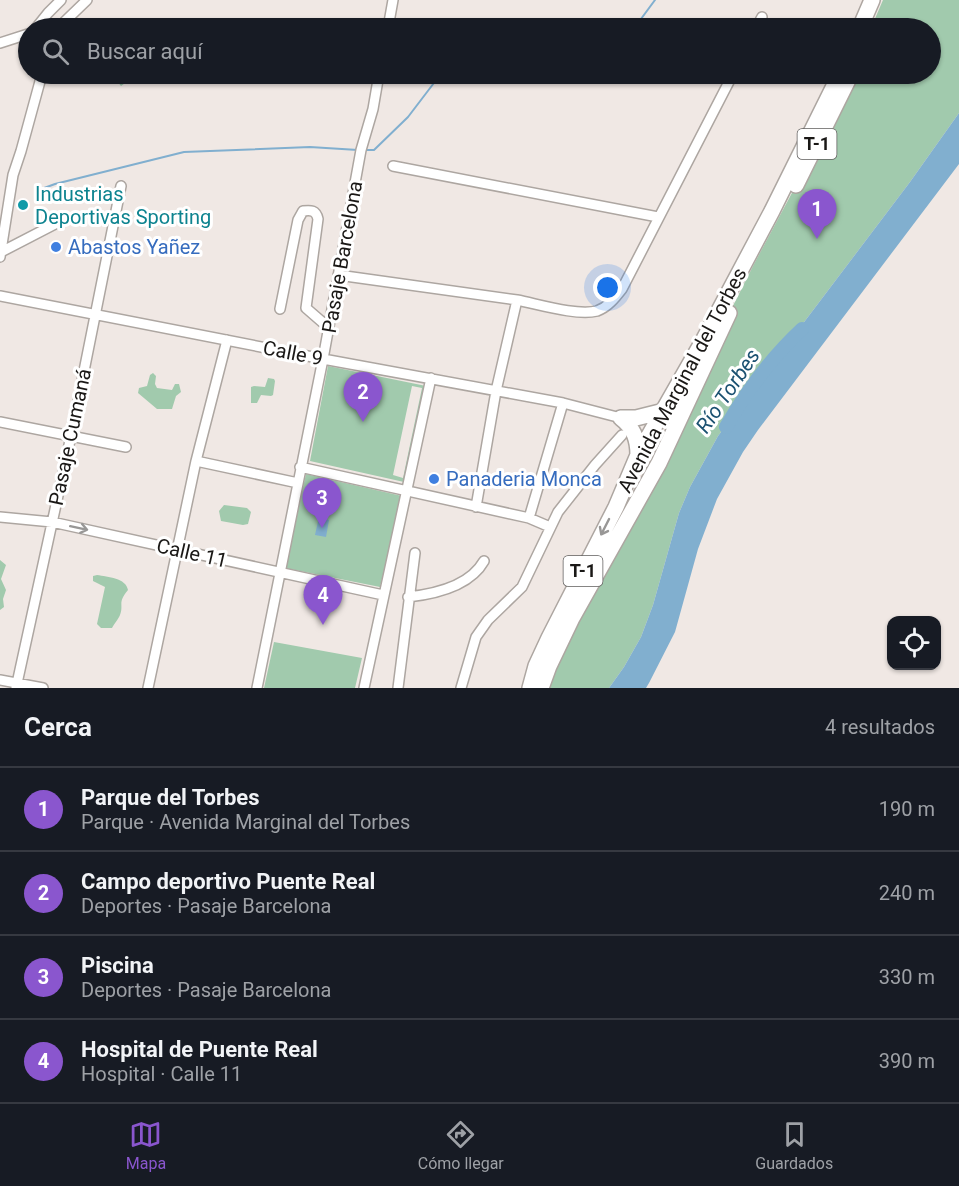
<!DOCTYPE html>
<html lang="es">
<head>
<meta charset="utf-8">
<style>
	:root { --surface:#171b24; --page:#242831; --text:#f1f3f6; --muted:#9ea1a6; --line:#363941; --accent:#8a56ce }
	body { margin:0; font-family:Roboto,sans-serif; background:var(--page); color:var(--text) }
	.controls { position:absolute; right:18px; bottom:18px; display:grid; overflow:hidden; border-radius:12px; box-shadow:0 2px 4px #0004 }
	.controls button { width:54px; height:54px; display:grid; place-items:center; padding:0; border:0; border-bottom:2px solid var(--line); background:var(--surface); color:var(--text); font:30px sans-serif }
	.you { position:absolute; left:608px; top:288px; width:21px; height:21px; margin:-15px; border:4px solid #fff; border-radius:50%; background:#1a73e8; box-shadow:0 0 0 9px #1a73e833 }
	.badge { display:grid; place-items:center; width:39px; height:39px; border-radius:50%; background:var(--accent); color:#fff; font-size:20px; font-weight:700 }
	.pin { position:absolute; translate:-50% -50px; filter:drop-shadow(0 2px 3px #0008) }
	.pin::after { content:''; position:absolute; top:32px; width:21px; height:18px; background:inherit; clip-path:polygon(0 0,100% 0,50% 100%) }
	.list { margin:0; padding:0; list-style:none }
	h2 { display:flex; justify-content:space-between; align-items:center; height:78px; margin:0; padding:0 24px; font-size:26px }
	h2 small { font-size:20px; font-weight:400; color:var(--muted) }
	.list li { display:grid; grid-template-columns:39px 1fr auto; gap:18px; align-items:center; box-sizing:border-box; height:84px; padding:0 24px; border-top:2px solid var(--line) }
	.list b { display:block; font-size:22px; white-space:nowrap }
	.list p { margin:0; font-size:20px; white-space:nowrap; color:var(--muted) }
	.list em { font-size:20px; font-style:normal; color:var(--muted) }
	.icon { flex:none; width:33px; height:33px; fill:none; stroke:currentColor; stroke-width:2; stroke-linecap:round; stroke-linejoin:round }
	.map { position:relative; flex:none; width:959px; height:688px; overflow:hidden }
	.search { position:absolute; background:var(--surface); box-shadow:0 2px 4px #0004; left:18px; right:18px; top:18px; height:66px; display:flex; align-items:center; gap:15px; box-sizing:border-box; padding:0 21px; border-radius:33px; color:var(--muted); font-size:22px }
	.sheet { height:414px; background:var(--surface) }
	nav { display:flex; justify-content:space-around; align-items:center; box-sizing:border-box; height:84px; border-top:2px solid var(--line); background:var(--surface); font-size:16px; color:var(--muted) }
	nav a { display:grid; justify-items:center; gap:3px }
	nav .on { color:var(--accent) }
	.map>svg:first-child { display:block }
	.green { fill:#a1caad; fill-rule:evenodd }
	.water { fill:#81afcf }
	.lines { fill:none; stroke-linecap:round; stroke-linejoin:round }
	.stream { stroke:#81afcf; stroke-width:2 }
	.river { stroke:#81afcf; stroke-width:14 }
	.minor-casing { stroke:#ada6a1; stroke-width:12 }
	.trunk-casing { stroke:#ada6a1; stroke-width:18 }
	.minor { stroke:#fff; stroke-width:9 }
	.trunk { stroke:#fff; stroke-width:15 }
	.oneway { stroke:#989796 }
	.culture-dot { fill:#0f9aa8; stroke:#fff; stroke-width:2 }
	.shop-dot { fill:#3f7fe0; stroke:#fff; stroke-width:2 }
	.labels { text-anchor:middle; stroke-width:6; stroke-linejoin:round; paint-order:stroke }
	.shield { fill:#fff; stroke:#5f5d5c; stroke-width:1.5 }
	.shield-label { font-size:18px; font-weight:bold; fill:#1a1816 }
	.culture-label { font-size:20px; fill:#0d838f; stroke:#fff; text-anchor:start }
	.shop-label { font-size:20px; fill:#366cbe; stroke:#fff; text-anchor:start }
	.street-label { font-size:20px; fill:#1a1816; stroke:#fff }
	.water-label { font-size:21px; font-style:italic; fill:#1b5171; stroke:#fff }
</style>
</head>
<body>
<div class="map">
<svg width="959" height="688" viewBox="0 0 959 688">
	<rect width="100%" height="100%" fill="#f0e8e4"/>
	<!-- green -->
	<path class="green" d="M883,0H959V113L910,182L718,436L690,487L679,513L653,605L641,637L624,667L609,688H541L754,264L816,148L851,74H930V28H871Z
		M111,74H138L121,86Z
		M328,366L426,386L404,482L310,461ZM412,386L422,388L403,478L393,475Z
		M153,373L156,376L155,384L157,388L172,390L175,384H179L181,392L176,396L172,409H157L138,393L139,388L147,386L150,375Z
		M268,378L274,379L275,381L273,395L271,396L261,395L257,403H251V387L254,386L265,387Z
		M306,474L402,496L380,587L285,568Z
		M224,505L247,508L251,512L248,524L243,525L221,521L219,511Z
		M0,560L6,565L1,579L6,590L3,599L4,607L0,610Z
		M97,575C108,577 126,578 128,590C117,603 124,604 120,615C119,618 114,624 112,628H101L97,624L105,587L93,581V576Z
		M274,642L362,658L355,688H264Z"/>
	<!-- water -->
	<path class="water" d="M959,113V164L758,430L743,452L717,499L698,549L675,632L649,683L646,688H609L624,667L641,637L653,605L679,513L690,487L718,436L910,182Z
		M319,517L329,520L326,537L315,535Z"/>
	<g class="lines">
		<!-- stream -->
		<path class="stream" d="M622,28L638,23L655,0
			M364,150H374L408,117L440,75L453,74
			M36,191L55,184L184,152L310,147L358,150"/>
		<!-- river -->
		<path class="river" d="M726,427C747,390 771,358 802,329"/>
		<defs>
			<path id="minor" d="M36,28L48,13L61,0
				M58,28L87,0
				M388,28L393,0
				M756,28L762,17
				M0,43L28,34
				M393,166L658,217
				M1,252L59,222
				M0,257L13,175L21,151L42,74
				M338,275L517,300
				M0,296L323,359L563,403L621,418
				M280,309L298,220L303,211C311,210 316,210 318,219L306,308L329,328
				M0,422L126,447
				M196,461L298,483
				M300,467L529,518L550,527
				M476,507L496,391L517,300C538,304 576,316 597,311C608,307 615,298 622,289L733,74
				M0,517L52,522L383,595
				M529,518L563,403
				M408,597C435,594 470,586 484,561
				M0,680L43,688
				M16,688L71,436L121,186
				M148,688L196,461L227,340
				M257,688L323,359L361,150L373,109L379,74
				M364,688L431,378
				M398,688L415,553
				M461,688L476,637L488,620L522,587L558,512L595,465L622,435"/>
			<path id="trunk" d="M860,28L872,0
				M796,185L851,74
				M621,418H636L668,410
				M621,418C634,428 638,440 638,455
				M530,688L536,666L549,638L616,507L638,455L703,341L772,211L840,74
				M541,688L549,666L572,618L659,463L729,313"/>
		</defs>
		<!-- minor casing -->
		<use href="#minor" class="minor-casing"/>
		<!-- trunk casing -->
		<use href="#trunk" class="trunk-casing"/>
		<!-- minor -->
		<use href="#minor" class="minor"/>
		<!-- trunk -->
		<use href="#trunk" class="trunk"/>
	</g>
	<!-- one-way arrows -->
	<defs><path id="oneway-shaft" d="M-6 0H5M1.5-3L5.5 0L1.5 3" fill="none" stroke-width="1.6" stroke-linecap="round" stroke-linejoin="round" transform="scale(1.5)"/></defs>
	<g class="oneway">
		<use href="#oneway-shaft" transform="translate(605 527) rotate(117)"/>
		<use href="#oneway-shaft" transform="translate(79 528) rotate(12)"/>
	</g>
	<!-- markers -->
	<circle class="culture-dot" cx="23" cy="205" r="6"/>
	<g class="shop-dot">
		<circle cx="56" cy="247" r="6"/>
		<circle cx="434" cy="479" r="6"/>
	</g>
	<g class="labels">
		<!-- shield labels -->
		<g class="shield">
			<rect x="797.5" y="129" width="39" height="30" rx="4.5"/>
			<rect x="563.5" y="556" width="39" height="30" rx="4.5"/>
		</g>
		<g class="shield-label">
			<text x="817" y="150">T-1</text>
			<text x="583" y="577">T-1</text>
		</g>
		<!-- culture labels -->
		<g class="culture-label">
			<text x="35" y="201">Industrias<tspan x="35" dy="23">Deportivas Sporting</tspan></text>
		</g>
		<!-- shop labels -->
		<g class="shop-label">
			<text x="68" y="254">Abastos Yañez</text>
			<text x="446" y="486">Panaderia Monca</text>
		</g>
		<!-- street labels -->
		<g class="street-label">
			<text transform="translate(342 257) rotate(-80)" y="7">Pasaje Barcelona</text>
			<text transform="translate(293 353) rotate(11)" y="7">Calle 9</text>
			<text transform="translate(682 380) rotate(-62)" y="7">Avenida Marginal del Torbes</text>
			<text transform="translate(70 437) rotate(-78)" y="7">Pasaje Cumaná</text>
			<text transform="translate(192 553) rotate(13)" y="7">Calle 11</text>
		</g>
		<!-- water labels -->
		<g class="water-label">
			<text transform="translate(728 391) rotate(-56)" y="7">Río Torbes</text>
		</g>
	</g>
</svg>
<div class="controls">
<button><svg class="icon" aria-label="locate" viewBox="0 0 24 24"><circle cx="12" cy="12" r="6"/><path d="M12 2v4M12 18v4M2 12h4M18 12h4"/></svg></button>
</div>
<div class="you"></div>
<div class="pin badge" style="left:817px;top:239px">1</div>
<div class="pin badge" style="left:363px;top:422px">2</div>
<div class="pin badge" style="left:322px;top:528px">3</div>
<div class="pin badge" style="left:323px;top:625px">4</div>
<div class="search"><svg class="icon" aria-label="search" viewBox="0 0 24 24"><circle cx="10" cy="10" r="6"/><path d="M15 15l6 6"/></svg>Buscar aquí</div>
</div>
<section class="sheet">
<h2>Cerca<small>4 resultados</small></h2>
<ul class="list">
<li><span class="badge">1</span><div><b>Parque del Torbes</b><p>Parque · Avenida Marginal del Torbes</p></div><em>190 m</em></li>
<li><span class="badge">2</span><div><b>Campo deportivo Puente Real</b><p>Deportes · Pasaje Barcelona</p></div><em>240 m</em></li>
<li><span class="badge">3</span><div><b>Piscina</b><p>Deportes · Pasaje Barcelona</p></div><em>330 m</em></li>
<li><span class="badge">4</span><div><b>Hospital de Puente Real</b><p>Hospital · Calle 11</p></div><em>390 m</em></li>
</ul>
</section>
<nav>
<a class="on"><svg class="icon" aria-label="map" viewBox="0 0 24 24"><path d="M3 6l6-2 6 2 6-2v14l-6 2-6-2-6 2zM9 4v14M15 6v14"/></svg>Mapa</a>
<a><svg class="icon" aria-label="directions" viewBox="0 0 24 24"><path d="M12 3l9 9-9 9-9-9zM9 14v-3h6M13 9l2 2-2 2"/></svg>Cómo llegar</a>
<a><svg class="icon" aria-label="saved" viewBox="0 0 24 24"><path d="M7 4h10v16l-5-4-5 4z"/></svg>Guardados</a>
</nav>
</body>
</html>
